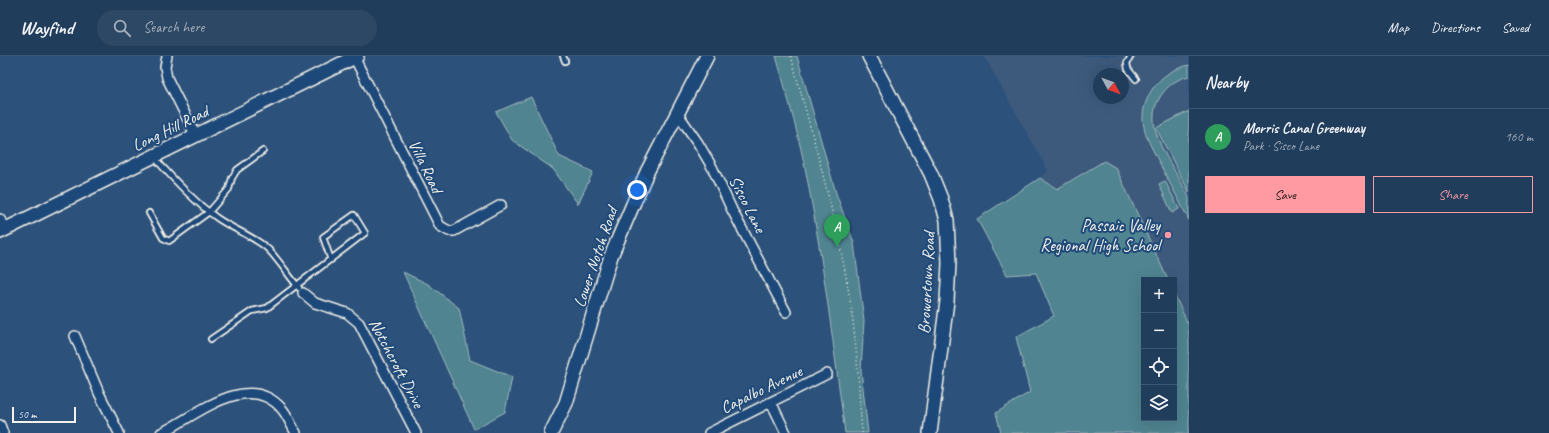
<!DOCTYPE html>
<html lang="en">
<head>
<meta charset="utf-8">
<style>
	:root { --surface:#213d5c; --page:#2d4865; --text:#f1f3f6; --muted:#a2aebb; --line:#3e5672; --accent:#ff9aa2 }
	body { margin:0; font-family:Caveat,sans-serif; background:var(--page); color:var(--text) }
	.controls { position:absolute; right:12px; bottom:12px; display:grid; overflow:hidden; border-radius:0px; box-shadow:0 4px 16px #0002 }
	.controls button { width:36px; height:36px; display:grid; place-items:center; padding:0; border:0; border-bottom:1px solid var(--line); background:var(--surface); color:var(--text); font:20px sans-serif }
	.compass { position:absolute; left:1093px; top:12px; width:36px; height:36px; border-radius:50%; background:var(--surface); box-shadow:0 4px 16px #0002; rotate:131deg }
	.scale { position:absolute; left:12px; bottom:10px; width:64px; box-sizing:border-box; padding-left:4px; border:2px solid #f4f1e8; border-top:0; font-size:11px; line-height:14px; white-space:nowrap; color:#f4f1e8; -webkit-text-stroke:3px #1f4a7a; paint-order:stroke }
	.you { position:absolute; left:637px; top:134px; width:14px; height:14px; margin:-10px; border:3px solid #fff; border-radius:50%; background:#1a73e8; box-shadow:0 0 0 6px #1a73e833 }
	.badge { display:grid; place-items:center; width:26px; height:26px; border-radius:50%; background:var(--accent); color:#fff; font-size:13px; font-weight:700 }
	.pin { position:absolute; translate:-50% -33px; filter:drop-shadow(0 1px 2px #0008) }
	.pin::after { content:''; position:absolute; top:21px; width:14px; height:12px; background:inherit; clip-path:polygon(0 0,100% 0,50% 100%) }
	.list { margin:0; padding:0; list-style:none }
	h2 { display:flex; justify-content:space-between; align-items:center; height:52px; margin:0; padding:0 16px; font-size:17px }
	h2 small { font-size:13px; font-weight:400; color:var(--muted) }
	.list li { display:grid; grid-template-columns:26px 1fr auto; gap:12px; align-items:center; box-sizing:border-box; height:56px; padding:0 16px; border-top:1px solid var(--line) }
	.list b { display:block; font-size:15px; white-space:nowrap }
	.list p { margin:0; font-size:13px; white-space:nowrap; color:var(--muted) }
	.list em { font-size:13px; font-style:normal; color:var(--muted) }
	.actions { display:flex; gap:8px; padding:12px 16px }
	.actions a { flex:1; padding:9px 0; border:1px solid var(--accent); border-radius:0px; text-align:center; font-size:14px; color:var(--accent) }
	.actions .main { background:var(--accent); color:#111 }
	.icon { flex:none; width:22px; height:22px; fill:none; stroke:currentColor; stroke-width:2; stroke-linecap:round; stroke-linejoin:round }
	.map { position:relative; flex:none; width:1189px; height:377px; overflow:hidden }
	header { display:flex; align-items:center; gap:24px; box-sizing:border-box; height:56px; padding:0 20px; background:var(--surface); border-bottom:1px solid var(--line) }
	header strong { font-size:19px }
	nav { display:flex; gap:22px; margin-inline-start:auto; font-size:14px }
	.search { width:280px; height:36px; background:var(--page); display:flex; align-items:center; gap:10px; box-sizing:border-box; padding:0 14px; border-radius:22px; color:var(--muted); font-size:15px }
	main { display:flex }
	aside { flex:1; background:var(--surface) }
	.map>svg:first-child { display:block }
	.built { fill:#3c5a7d; fill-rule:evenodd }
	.green { fill:#508490; stroke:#a2babc }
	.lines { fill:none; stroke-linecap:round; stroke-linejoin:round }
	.lane-casing { stroke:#f4f1e8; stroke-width:8 }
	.street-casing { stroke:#f4f1e8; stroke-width:12 }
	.secondary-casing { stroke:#f4f1e8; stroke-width:16 }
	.path { stroke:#f4f1e8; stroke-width:1.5; stroke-dasharray:1 3; stroke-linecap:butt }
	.lane { stroke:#1f4a7a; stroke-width:4.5 }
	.street { stroke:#1f4a7a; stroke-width:9 }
	.secondary { stroke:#1f4a7a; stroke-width:13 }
	.poi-dot { fill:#ff9aa2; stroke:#1f4a7a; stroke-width:1.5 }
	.labels { text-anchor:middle; stroke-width:4; stroke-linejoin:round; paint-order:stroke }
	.street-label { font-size:17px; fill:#f4f1e8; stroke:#1f4a7a }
	.poi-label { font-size:17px; fill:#f4f1e8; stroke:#1f4a7a; text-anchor:end }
</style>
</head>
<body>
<header>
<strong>Wayfind</strong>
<div class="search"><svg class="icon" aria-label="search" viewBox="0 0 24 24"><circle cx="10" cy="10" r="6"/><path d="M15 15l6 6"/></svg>Search here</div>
<nav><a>Map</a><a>Directions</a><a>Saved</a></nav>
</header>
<main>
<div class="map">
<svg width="1189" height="377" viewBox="0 0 1189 377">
	<rect width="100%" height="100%" fill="#2c517b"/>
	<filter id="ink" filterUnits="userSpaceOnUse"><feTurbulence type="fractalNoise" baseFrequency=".025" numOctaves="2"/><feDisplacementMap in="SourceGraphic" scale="8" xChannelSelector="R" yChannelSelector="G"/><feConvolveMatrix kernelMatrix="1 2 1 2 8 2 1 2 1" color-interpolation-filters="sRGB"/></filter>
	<g filter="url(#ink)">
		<!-- built -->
		<path class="built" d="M984,0H1189V270L1174,238V224H1168L1116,112L1104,105L1057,133L1040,122L1048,115ZM1099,18H1123V42H1099Z"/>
		<!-- green -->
		<path class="green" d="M776,0H797L836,137L854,187L864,265L861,314L868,377H845C834,294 824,210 808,127C800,84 788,42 776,0Z
			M1189,9V20C1176,23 1167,30 1160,41C1142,68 1168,102 1181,126C1183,131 1188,137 1189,142C1189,149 1189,157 1189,164C1180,147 1171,129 1162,112C1155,97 1144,81 1143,64C1142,46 1154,26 1169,17C1175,13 1182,11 1189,9Z
			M531,41L559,100L593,116L578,148L553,113L512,84L496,56Z
			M1189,55V136L1156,72Z
			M1104,105L1116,112L1168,224H1144V362H1174V238L1189,270V377H1001L996,357L1030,336L1016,281L1054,260L1036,217L1007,219L977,163L1040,122L1057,133Z
			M1165,125L1179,153L1172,157L1159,128Z
			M403,216L428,228L459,252L470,304L512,321L505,356L474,373Z"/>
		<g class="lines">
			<defs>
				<path id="lane" d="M563,0L565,5
					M1131,0L1127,7L1128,13L1136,23
					M154,101C173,123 193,145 217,162C234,174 254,180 269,194C280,206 289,220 299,232
					M149,157L163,182L169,185L209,156L229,133L232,122L237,114L263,95
					M211,283L252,255L267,252L365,177L354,159L323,181L331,204"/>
				<path id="street" d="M167,0L165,11L167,22L196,80
					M354,1L440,170L449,175H454L501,149
					M678,58L698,87L712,111L732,154L786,256
					M0,163L5,174
					M303,237L315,247L347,257L359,267L416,377
					M75,280L99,337L119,377
					M771,346L786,377
					M0,369L3,377
					M161,377C194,361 248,313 282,353C288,360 291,369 296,377
					M709,377L827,318"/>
				<path id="secondary" d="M869,0L931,118L941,143L947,164L949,207L947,245L930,377
					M0,176L357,0
					M551,377L566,347L611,200L634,146L647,116L707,0"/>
			</defs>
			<!-- lane casing -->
			<use href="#lane" class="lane-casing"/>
			<!-- street casing -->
			<use href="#street" class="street-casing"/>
			<!-- secondary casing -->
			<use href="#secondary" class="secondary-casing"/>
			<!-- path -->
			<path class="path" d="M791,0C813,83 838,165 851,250C857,292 859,335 862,377"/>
			<!-- lane -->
			<use href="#lane" class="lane"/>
			<!-- street -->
			<use href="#street" class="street"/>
			<!-- secondary -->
			<use href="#secondary" class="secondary"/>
		</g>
	</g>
	<!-- markers -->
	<circle class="poi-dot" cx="1168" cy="179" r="4"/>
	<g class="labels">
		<!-- street labels -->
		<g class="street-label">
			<text transform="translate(170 72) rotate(-26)" y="6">Long Hill Road</text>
			<text transform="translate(426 110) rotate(64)" y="6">Villa Road</text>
			<text transform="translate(748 148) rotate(63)" y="6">Sisco Lane</text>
			<text transform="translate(595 201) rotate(-71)" y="6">Lower Notch Road</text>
			<text transform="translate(926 227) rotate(-87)" y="6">Browertown Road</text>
			<text transform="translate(397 307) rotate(62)" y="6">Notchcroft Drive</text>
			<text transform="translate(761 333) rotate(-26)" y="6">Capalbo Avenue</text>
		</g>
		<!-- poi labels -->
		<g class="poi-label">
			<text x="1160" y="175">Passaic Valley<tspan x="1160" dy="20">Regional High School</tspan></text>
		</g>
	</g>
</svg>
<div class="controls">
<button>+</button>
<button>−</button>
<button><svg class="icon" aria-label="locate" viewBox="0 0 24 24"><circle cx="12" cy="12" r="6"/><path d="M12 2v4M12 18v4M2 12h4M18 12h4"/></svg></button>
<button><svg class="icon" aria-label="layers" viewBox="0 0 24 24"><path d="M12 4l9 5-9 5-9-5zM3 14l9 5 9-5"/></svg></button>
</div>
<svg class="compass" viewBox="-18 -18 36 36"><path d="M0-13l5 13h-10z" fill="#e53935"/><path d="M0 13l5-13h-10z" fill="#a2aebb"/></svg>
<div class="scale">50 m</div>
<div class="you"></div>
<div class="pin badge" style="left:837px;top:191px;background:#2e9e5b">A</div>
</div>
<aside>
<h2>Nearby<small></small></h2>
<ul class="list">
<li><span class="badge" style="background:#2e9e5b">A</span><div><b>Morris Canal Greenway</b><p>Park · Sisco Lane</p></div><em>160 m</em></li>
</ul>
<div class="actions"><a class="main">Save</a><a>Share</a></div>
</aside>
</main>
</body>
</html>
